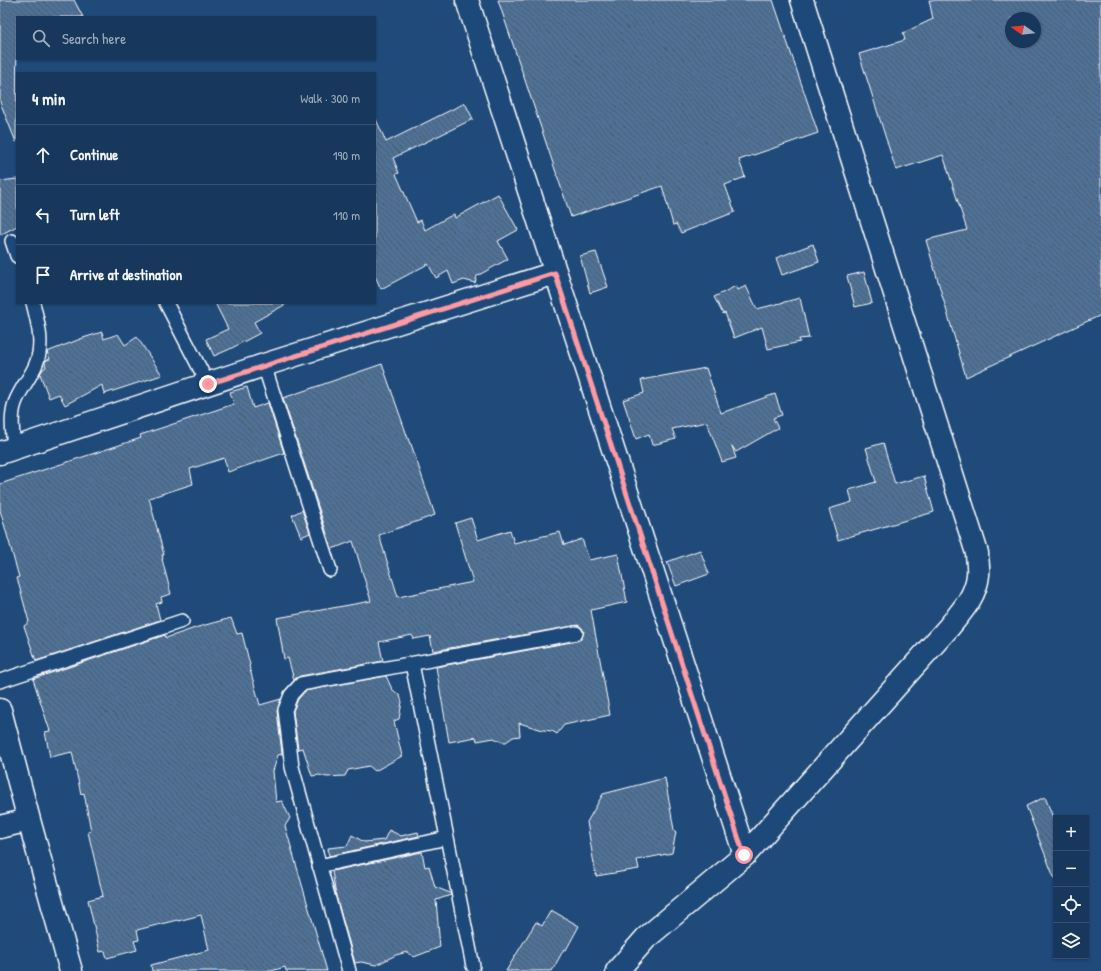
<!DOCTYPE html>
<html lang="en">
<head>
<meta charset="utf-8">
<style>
	:root { --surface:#17385c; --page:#244365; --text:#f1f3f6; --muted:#9eacbb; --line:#365272 }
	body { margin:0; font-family:"Patrick Hand",sans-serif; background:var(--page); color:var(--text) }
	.controls { position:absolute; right:12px; bottom:12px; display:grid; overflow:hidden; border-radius:0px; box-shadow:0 1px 3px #0004 }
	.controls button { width:36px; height:36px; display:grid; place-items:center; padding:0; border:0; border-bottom:1px solid var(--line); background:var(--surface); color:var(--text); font:20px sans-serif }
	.compass { position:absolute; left:1005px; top:12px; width:36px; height:36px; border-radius:50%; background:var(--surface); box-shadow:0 1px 3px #0004; rotate:284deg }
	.stop { position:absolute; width:12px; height:12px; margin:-9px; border:3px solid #ff9aa2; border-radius:50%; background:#fff }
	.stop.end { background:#ff9aa2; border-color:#fff; box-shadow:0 1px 4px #0008 }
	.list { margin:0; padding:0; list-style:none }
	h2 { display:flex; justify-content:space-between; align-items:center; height:52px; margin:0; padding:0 16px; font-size:17px }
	h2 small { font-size:13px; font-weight:400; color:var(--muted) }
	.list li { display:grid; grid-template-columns:26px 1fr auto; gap:12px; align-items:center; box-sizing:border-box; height:60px; padding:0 16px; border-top:1px solid var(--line) }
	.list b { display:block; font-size:15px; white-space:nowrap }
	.list em { font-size:13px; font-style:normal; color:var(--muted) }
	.icon { flex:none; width:22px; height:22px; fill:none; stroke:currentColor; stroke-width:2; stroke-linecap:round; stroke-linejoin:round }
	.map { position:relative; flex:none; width:1101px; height:971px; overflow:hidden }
	.search { position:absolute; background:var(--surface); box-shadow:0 1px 3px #0004; left:16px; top:16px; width:360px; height:44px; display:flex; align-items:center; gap:10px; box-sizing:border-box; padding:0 14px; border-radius:0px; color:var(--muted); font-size:15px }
	.panel { position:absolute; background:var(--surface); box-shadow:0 1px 3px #0004; left:16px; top:72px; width:360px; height:232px; border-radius:0px }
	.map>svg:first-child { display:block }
	.building { fill:url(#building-back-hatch); stroke:#fff; fill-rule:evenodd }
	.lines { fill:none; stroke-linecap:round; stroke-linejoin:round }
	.lane-casing { stroke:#fff; stroke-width:16 }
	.street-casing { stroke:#fff; stroke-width:25 }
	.lane { stroke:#1f4a7a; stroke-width:13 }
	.street { stroke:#1f4a7a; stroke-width:22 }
	.route { stroke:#ff9aa2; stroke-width:5 }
</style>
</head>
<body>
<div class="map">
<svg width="1101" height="971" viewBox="0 0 1101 971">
	<defs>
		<pattern id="building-back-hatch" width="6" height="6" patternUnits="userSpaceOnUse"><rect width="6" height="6" fill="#507197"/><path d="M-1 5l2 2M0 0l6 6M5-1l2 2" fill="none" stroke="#4e5b6a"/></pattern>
	</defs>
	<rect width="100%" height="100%" fill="#1f4a7a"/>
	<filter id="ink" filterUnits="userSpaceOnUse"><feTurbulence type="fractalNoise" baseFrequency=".025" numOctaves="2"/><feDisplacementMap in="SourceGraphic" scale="8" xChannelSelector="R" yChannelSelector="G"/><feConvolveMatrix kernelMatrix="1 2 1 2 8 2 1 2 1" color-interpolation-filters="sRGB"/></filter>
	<g filter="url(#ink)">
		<!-- building -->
		<path class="building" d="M0,0H74L83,17H17L16,142L0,102Z
			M498,0H773L818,133L739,160L745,177L725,185L735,212L681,233L676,224L673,225L662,186L571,217Z
			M929,0H1101V315L966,377L926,240L967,230L943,155L896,170L859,54L905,40L903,33L933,19ZM1011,18H1035V42H1011Z
			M465,103L473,119L393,158L399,173L396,174L417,222L421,220L425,230L454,214L455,218L498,194L518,230L498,241L508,259L477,276L475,283L464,280L453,284L448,271L436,278L428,264L381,289L375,276V117L386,142Z
			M17,179V226L0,235V181Z
			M813,244L819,262L782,275L776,258Z
			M596,252L608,287L590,293L580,256Z
			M864,272L872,303L855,307L847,276Z
			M736,286L738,290L746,286L757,309L800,298L809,338L799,339L800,342L768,349L762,327L734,338L725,313L723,314L714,297Z
			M215,303H288L254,322L260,333L230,349L214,356L206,339L228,329Z
			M102,332L104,339L118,334L125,345L137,337L162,375L104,394L102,385L65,405L59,394L49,398L40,374L43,369L46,367L45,363V361L50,359L47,352L83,338Z
			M382,364L410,444H411L435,515L379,535L398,597L473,582L455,523L471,518L478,540L510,530L514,543L560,532L564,545L582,539L589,560L618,554L627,602L591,610L610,715L564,725L557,734L552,731L543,730L519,723L520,736L513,737L506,742H502L494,738L477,741L476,737L449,742L436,667L577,641L581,639L584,632L582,628L578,625L433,651L430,636L414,639L412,635L379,642L383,661L300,676L294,680L288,658L284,659L277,618L371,601L353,541L332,549L283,398Z
			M706,368L721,413L775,394L782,415L773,418L778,428L736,452L732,446L736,458L722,462L707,422L672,429L676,439L652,445L649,434L636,439L623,400L644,393L641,380Z
			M247,387L253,408L268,403L284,453L228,472L224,458L190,469L193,484L149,498L164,555H162L163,559H162L171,594L161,597L162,602L156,604L160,620L36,661L24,626L29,622L17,578L19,577L0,510V484L141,438L140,435L234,404L230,392Z
			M883,443L895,484L924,476L934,512L838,540L829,509L852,502L849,490L876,482L866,448Z
			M302,510L310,533L301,537L292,515Z
			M700,550L709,574L676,586L667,562Z
			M231,618L237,634L242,633L250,665L249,666L260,705L281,699L277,711L282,754L278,755L273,771L276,802L282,801L290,818L285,826L327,971H286L285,967L271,971H152L151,965L209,950L201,915L178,921L177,920L137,930L139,940L134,941L137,950L107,958L105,951L100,952L88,900L103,896L88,832L91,831L84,793L81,794L72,752L50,757L45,732L50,731L33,679L165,635L166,638L198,627Z
			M386,676L392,689L400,696L402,702L399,719L394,721L402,756L375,771L369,766L348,770L345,776L327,777L319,775L312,776L303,748L298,749L293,711L298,699L305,691Z
			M665,778L674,830L676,832L672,853L637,860L639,869L596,876L587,822L603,794Z
			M1045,797L1056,825V880H1055L1026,806Z
			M389,830L401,836L418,832L419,836L329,856L328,848L347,846L352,835L364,842L384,840Z
			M422,852L425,867L429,866L435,887L450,893L451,895L436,900L440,947L414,957L407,952L396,955L376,965L361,962L355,963L336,896L332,871Z
			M551,910L579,926L566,950L564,949L552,971H506L536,922L542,926Z"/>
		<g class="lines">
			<defs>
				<path id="lane" d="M12,241L17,256
					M166,303L208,384
					M264,365L330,570
					M14,449C13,434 10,417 15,403C20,389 31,377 36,364C44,344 38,323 33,303
					M412,664L473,966
					M0,681L182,621
					M319,866L447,838
					M349,971L292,767L285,710L291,695L301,684L576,633"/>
				<path id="street" d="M467,0L745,855
					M0,453L264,365L555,273
					M0,710L29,820L71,971
					M0,827L29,820
					M617,971L646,938L745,855L949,627C962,611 976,596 978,575C979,568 977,560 977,553L802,0"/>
			</defs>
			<!-- lane casing -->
			<use href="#lane" class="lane-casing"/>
			<!-- street casing -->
			<use href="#street" class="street-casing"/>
			<!-- lane -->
			<use href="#lane" class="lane"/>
			<!-- street -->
			<use href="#street" class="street"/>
		</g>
	</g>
	<g class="lines" filter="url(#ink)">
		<!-- route -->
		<path class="route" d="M208,384L555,273L744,855"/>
	</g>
</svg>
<div class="controls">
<button>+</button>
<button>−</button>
<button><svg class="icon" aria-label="locate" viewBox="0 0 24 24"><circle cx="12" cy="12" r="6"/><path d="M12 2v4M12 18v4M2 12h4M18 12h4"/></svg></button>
<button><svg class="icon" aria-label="layers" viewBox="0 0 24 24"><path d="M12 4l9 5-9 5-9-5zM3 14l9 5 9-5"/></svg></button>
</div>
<svg class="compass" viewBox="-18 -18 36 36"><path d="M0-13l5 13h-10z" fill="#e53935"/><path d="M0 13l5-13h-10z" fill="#9eacbb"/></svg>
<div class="stop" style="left:744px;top:855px"></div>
<div class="stop end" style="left:208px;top:384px"></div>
<div class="search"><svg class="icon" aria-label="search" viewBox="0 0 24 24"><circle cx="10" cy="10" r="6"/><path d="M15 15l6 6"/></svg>Search here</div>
<section class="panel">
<h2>4 min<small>Walk · 300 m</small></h2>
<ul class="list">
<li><svg class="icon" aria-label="ahead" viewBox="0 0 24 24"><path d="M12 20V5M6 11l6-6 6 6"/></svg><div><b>Continue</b></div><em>190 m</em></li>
<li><svg class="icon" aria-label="left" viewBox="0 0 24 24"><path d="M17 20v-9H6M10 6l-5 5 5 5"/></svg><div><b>Turn left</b></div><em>110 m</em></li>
<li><svg class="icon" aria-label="arrive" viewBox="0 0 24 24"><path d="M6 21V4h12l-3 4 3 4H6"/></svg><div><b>Arrive at destination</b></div></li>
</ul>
</section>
</div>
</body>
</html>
